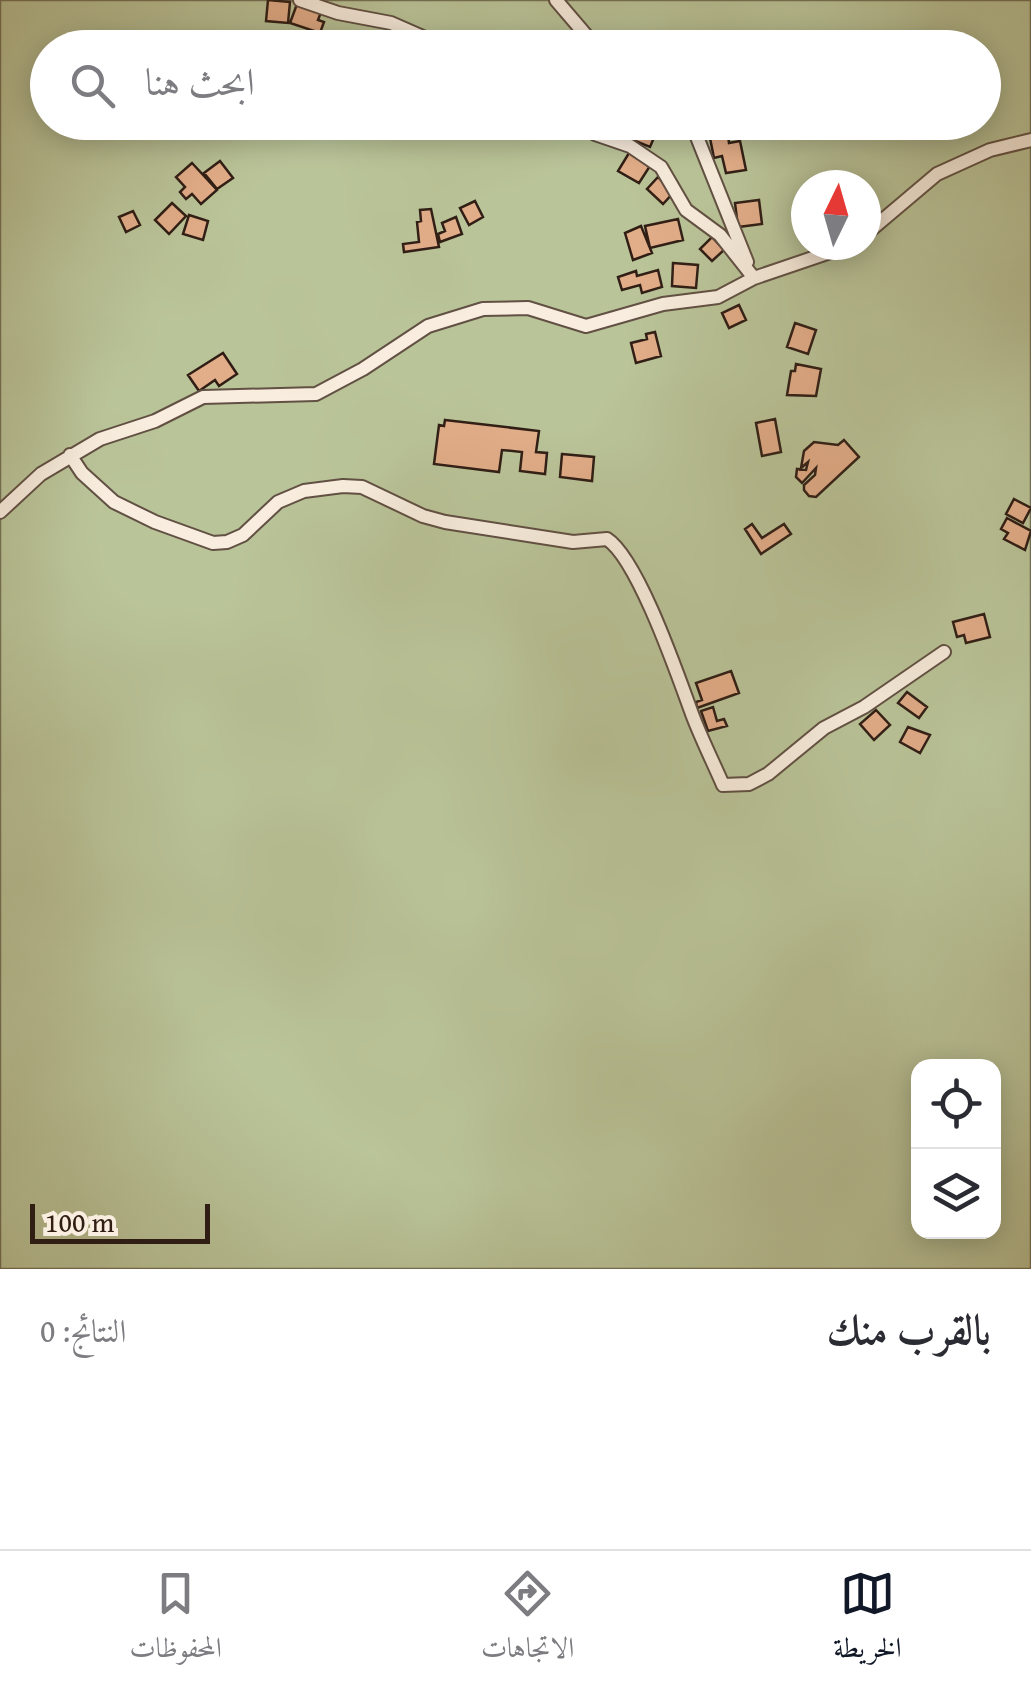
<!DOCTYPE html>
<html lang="ar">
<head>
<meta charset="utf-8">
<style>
	:root { --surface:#fff; --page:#f7f7f7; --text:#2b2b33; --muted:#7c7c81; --line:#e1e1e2; --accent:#111827 }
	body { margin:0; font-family:"Gentium Book Plus",Amiri,serif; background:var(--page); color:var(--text); direction:rtl }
	.controls { position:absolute; right:30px; bottom:30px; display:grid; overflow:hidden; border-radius:20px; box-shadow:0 5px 25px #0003 }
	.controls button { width:90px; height:90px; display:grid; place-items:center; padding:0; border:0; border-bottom:2px solid var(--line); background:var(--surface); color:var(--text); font:50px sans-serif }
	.compass { position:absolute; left:791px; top:170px; width:90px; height:90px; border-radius:50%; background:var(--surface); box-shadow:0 5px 25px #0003; rotate:5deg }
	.scale { position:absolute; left:30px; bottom:25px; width:180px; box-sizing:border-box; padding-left:10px; border:5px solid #301e15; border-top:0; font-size:28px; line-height:35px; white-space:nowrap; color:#301e15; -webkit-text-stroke:8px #f8edde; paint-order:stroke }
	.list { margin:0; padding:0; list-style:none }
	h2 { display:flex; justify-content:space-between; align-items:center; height:130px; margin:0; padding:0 40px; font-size:42px }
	h2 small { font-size:32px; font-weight:400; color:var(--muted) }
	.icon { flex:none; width:55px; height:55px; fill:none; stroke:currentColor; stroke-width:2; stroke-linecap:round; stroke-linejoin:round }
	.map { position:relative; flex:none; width:1031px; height:1269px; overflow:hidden; direction:ltr }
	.search { position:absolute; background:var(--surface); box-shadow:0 5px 25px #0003; left:30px; right:30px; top:30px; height:110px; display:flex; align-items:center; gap:25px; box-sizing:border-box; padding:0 35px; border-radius:55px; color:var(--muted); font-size:38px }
	.sheet { height:280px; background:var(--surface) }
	nav { display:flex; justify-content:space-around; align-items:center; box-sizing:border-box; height:140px; border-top:2px solid var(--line); background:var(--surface); font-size:28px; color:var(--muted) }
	nav a { display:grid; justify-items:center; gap:5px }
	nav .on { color:var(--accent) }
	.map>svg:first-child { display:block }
	.green { fill:#bac499; stroke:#757157; stroke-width:2.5; fill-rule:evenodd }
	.building { fill:#e2ad89; stroke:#301e15; stroke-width:2.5 }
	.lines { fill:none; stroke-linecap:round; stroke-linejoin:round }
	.minor-casing { stroke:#615043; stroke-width:16 }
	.minor { stroke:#f8edde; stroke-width:12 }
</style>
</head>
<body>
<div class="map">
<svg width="1031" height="1269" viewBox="0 0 1031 1269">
	<rect width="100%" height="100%" fill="#f4e4cc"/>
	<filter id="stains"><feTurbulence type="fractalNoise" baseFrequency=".002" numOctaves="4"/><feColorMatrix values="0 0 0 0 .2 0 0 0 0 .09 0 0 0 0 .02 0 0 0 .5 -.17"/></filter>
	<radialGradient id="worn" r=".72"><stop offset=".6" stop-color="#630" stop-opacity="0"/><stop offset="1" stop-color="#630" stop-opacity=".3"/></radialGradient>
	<!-- green -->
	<path class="green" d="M0,0H1031V1269H0ZM48,48H984V122H48ZM806,185H866V245H806ZM918,1066H994V1232H918Z"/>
	<!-- building -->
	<path class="building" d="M268,0L290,2L288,23L266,21Z
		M297,4L321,12L318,20L324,22L320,33L290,23Z
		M617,122H651L659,126L650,147L613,132Z
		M700,122H724L725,132L702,135Z
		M728,135L729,143L740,141L746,170L726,173L722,156L714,158L710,138Z
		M629,153L650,166L639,183L618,171Z
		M220,161L233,178L217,189L204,173Z
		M192,163L217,190L201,204L192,194L186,199L180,192L185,187L176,177Z
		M658,177L674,192L663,204L647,189Z
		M759,200L762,224L738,227L735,203Z
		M475,201L483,217L469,225L460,208Z
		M172,203L186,216L169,234L155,220Z
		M431,209L439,247L404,252L403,244L419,242L417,222L421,221L420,210Z
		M133,211L140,225L126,232L119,217Z
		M189,215L208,221L203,240L183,234Z
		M456,217L462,234L440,242L438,234L445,231L442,223Z
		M678,219L683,240L650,248L645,226Z
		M641,226L652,253L633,260L625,233Z
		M712,237L724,250L712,261L700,249Z
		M673,263L698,265L696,288L672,286Z
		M658,270L662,287L642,293L640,285L622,290L618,277L636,271L637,276Z
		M739,305L746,320L729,328L722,313Z
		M795,323L816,330L808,354L787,347Z
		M655,332L661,356L636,363L631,343L647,339L646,334Z
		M223,353L237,374L219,386L215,380L199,391L188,375Z
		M796,364L821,369L816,396L787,395L791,371H795Z
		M775,419L781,452L762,456L756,423Z
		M445,420L539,431L536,452L547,453L545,474L520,471L522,452L502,450L499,472L434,464L439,425L444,426Z
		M844,440L859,457L816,497L809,496L804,490V485L815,475L816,468L802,483L796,477L797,469L806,470L808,462L801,468L804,451L814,442L838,445Z
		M562,454L594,457L592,481L560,477Z
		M1014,499L1031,508L1023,523L1006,514Z
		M1007,518L1031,531L1025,550L1004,539L1008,533L1001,529Z
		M752,524L762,538L784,524L791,534L761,554L745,529Z
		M984,614L990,637L966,643L964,635L957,637L953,622Z
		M731,671L739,693L697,708L696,702L702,700L696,683Z
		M907,692L927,707L919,718L898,703Z
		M713,707L717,721L724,719L727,726L708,731L701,711Z
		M876,710L890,725L874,740L860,724Z
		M908,727L930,735L920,753L900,742Z"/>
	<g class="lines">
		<defs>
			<path id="minor" d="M300,0L338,13L391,23L448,48
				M556,0L597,48
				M585,122L595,134L630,146L661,167L686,210L720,235L754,278
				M691,122L747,262
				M866,234L937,174L990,150L1031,140
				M70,455L82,473L114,502L155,522L213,543L227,542L243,535L278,502L304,491L343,486L362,487L423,516L445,522L573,542L607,539C638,559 678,676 692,714C701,738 713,762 723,785L749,784L768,774L824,728L864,707L944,652
				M0,512L41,474L100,439L155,421L203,397L316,394L363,369L428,326L483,309L528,308L586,326L663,304L718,297L754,278L851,245"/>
		</defs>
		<!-- minor casing -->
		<use href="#minor" class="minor-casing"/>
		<!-- minor -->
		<use href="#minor" class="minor"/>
	</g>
	<rect width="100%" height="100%" filter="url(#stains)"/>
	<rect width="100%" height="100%" fill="url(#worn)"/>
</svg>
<div class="controls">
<button><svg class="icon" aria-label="locate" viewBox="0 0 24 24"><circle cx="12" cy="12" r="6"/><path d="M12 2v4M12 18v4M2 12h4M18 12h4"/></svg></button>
<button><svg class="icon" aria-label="layers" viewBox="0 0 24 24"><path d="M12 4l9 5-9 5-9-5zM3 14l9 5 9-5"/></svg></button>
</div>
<svg class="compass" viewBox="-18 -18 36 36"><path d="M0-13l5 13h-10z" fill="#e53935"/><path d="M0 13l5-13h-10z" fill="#7c7c81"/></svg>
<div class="scale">100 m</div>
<div class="search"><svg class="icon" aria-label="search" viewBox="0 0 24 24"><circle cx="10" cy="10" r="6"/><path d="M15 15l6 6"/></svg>ابحث هنا</div>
</div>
<section class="sheet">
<h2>بالقرب منك<small>النتائج: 0</small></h2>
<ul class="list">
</ul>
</section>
<nav>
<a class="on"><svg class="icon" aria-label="map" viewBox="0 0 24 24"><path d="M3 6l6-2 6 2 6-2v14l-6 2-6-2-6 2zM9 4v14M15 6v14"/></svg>الخريطة</a>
<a><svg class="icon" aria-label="directions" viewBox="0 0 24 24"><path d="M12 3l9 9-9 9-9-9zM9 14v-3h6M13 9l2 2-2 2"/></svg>الاتجاهات</a>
<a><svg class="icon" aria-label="saved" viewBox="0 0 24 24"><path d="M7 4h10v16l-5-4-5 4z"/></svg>المحفوظات</a>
</nav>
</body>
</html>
